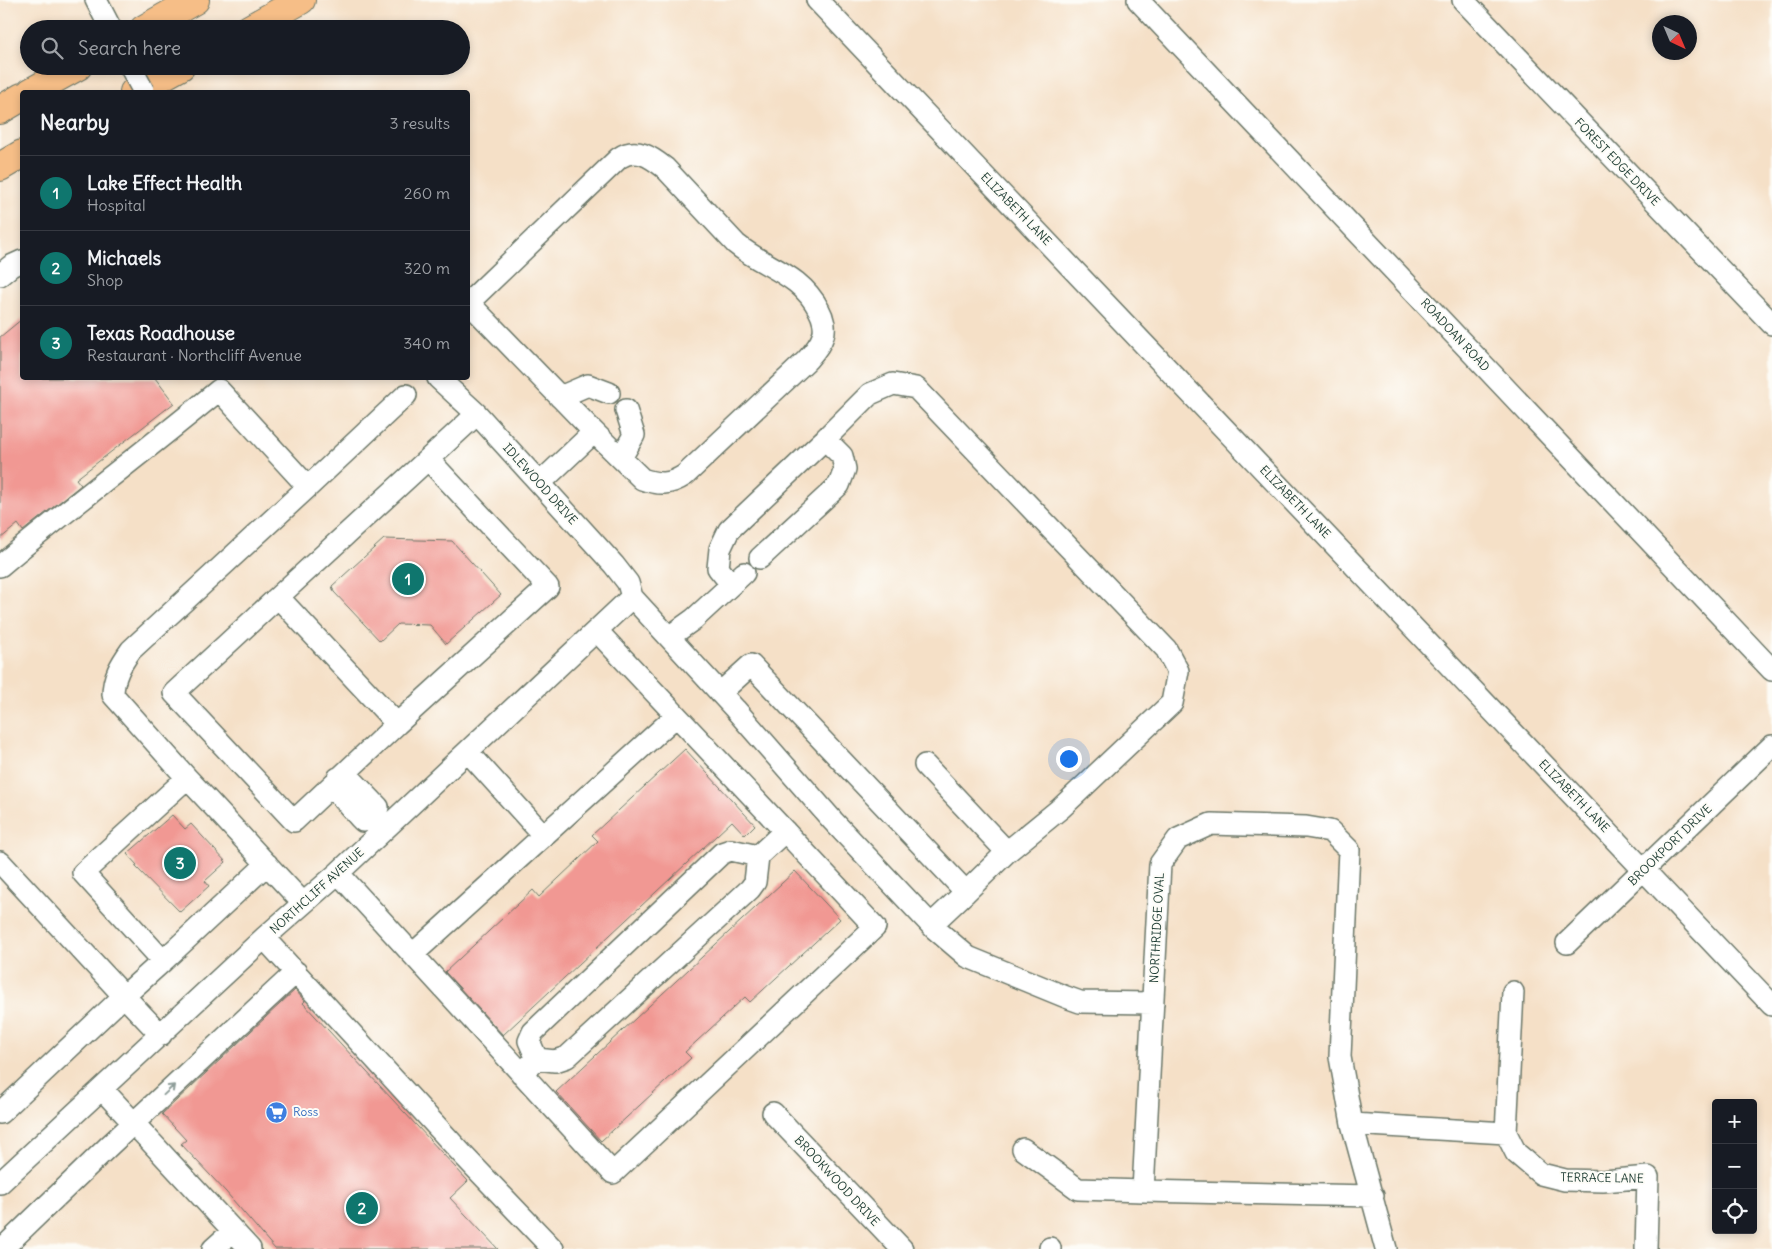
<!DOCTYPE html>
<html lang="en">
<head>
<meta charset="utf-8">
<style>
	:root { --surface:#171b24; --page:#242831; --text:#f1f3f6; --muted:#9ea1a6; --line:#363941; --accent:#0f766e }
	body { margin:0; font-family:Delius,sans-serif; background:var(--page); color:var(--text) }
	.controls { position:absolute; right:15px; bottom:15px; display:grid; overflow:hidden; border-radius:5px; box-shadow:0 2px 8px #0003 }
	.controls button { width:45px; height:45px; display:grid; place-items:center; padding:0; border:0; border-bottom:1px solid var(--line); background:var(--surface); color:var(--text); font:25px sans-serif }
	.compass { position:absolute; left:1652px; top:15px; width:45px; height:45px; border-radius:50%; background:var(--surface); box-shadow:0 2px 8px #0003; rotate:136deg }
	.you { position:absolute; left:1068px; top:758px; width:18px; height:18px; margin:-12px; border:4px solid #fff; border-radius:50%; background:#1a73e8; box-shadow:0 0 0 8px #1a73e833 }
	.badge { display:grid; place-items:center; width:32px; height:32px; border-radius:50%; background:var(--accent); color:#fff; font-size:16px; font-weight:700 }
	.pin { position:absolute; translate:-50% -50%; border:2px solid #fff; box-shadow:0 1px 5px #0006 }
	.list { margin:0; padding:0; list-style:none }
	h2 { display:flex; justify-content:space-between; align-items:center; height:65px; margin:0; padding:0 20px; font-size:21px }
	h2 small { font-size:16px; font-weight:400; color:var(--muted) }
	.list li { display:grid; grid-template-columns:32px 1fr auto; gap:15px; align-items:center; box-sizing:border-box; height:75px; padding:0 20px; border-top:1px solid var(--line) }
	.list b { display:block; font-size:19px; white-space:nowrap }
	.list p { margin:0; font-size:16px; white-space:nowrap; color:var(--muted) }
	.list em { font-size:16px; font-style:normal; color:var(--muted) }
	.icon { flex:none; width:28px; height:28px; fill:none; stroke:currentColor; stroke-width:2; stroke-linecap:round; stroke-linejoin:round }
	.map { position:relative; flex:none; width:1772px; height:1249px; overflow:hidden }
	.search { position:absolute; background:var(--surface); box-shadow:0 2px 8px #0003; left:20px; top:20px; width:450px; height:55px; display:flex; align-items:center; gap:12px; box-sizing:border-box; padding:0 18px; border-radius:28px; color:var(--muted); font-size:19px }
	.panel { position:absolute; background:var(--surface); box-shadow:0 2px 8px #0003; left:20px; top:90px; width:450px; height:290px; border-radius:5px }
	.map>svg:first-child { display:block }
	.building { fill:#f19893 }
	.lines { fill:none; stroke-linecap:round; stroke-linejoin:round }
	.minor-casing { stroke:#6a7667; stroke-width:24 }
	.highway-casing { stroke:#6a7667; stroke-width:30 }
	.minor { stroke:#fff; stroke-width:21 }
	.highway { stroke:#f6be87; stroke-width:28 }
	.minor-bridge-casing { stroke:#6a7667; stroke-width:24; stroke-linecap:butt }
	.minor-bridge { stroke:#fff; stroke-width:21 }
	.oneway { stroke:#8f9e9a }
	.labels { text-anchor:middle; stroke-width:4; stroke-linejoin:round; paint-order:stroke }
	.street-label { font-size:12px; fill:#1f3d34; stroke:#fdfcf7 }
	.shop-label { font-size:12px; fill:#366cbe; stroke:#fdfcf7; text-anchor:start }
</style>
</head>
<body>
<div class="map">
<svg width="1772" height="1249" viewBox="0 0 1772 1249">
	<rect width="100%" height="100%" fill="#fdfcf7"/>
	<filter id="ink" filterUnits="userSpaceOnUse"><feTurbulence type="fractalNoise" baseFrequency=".02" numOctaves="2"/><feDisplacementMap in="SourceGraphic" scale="10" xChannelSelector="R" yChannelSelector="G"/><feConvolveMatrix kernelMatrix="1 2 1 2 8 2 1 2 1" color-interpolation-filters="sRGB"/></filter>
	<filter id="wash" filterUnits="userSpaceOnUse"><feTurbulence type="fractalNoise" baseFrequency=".0096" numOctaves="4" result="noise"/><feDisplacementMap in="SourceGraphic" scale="20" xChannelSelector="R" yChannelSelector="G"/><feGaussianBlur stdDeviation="1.12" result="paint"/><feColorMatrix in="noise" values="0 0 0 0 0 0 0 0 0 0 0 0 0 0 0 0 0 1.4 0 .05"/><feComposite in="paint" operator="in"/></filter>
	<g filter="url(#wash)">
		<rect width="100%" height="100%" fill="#f5e0c7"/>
		<g id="blocks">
			<!-- building -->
			<path class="building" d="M22,319V378H155L174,403L76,479L81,485L23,531L18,524L0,539V337Z
				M384,539L452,541L501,595L446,644L430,625L398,624L380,641L334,592L332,586Z
				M685,749L755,825L745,835L732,821L503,1035L445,972L533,890L539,897L598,841L592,835Z
				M172,815L185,829L191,824L226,862L205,881L209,886L180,912L135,866L137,865L127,854Z
				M795,871L840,919L750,1002L745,997L685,1052L691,1058L601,1141L556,1092Z
				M295,990L305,1001L303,1003L468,1181L450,1198L498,1249H275L226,1192L181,1144L186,1140L162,1114Z"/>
		</g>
	</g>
	<g filter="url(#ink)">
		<use href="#blocks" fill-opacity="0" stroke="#6a7667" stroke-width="1"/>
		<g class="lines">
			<defs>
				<path id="minor" d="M96,0L111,29
					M817,0L1772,1005
					M1138,0L1772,670
					M1463,0L1772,324
					M0,275L11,266L22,261
					M468,302L594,432
					M468,303L619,158C636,146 651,157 665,168L736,244C765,268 800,273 819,310C823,317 826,328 823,336C820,346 812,354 806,361L685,475C670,485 659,485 642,479L594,432L540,483
					M438,378L477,414L614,565L628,583L632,597L735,709L833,821L934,928L968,957L1066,997L1080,1002L1153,1003
					M560,397L588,385L609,393
					M825,439L870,394L893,384L916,388L1166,649L1178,671L1172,703L1061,808L1007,852
					M621,458L634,435L626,410
					M0,566C71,506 147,450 219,390L308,487L406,395
					M731,584L718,568L720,549L729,530L825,439L842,456L845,469L839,485L760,558
					M278,597L397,724L294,821L174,693Z
					M278,597L477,414
					M669,637L694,619L744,573
					M720,693L751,665L966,892L931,925
					M397,724L548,587L428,459
					M468,752L544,836
					M925,765L1007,852L966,892
					M187,778L113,695C113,677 121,664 131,650L308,487
					M338,778L353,781L378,807L375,818L363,821L360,818L338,793Z
					M0,862L124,996L0,1113
					M267,864L163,961L83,873L187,778C226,819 264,862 303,903
					M338,873L613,1173L875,927L597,631
					M264,938L465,1157L553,1249
					M1567,943L1772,746
					M413,954L676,716
					M1513,992L1506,1133L1516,1153L1541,1174L1565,1180L1603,1181L1648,1177L1646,1249
					M161,1035L124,996L163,961
					M537,1059L529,1041L533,1032L722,853L731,850L758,856
					M521,1073L537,1059L555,1061L567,1057L750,889L755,882L758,856L785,831
					M102,1089L250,1249
					M773,1113L902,1249
					M1352,1124L1506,1133
					M1023,1149L1078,1189L1143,1191
					M0,1183L264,938L338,873L632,597
					M1373,1196L1143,1191L1160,864L1178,839L1211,824L1306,827L1330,831L1349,850L1340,1057L1352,1124L1386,1249
					M2,1249L110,1145L296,972
					M213,1249L233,1231
					M1050,1249V1248"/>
				<path id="highway" d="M144,29L195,0
					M249,29L301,0
					M31,92L78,66
					M134,92L181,66
					M0,110L22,97
					M0,167L22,154"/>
			</defs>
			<!-- minor casing -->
			<use href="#minor" class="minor-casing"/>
			<!-- highway casing -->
			<use href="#highway" class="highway-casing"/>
			<!-- minor -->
			<use href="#minor" class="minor"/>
			<!-- highway -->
			<use href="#highway" class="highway"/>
			<defs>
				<path id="minor-bridge" d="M130,66L144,92"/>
			</defs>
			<!-- minor-bridge casing -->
			<use href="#minor-bridge" class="minor-bridge-casing"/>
			<!-- minor-bridge -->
			<use href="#minor-bridge" class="minor-bridge"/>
		</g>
		<!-- one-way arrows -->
		<defs><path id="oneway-shaft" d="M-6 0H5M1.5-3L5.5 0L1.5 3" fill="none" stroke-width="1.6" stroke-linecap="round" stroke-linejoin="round" transform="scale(1.25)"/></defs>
		<use class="oneway" href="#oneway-shaft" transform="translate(169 1090) rotate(-43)"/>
	</g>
	<!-- icons -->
	<defs>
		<symbol id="supermarket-disc" viewBox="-11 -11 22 22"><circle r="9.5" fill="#3f7fe0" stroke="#fdfcf7"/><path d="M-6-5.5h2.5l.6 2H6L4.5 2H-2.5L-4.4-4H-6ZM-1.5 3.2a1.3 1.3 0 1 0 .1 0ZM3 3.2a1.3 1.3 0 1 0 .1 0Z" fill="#fff"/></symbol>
	</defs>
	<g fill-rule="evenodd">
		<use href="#supermarket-disc" x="264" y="1100" width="25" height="25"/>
	</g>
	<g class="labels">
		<!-- street labels -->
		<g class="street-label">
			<text transform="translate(1617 162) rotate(46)" y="4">FOREST EDGE DRIVE</text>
			<text transform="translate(1016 209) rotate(46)" y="4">ELIZABETH LANE</text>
			<text transform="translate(1455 335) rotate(47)" y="4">ROADOAN ROAD</text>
			<text transform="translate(540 484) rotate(48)" y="4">IDLEWOOD DRIVE</text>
			<text transform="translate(1295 502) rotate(46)" y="4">ELIZABETH LANE</text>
			<text transform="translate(1574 796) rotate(46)" y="4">ELIZABETH LANE</text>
			<text transform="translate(1670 845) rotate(-44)" y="4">BROOKPORT DRIVE</text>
			<text transform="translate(317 891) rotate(-42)" y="4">NORTHCLIFF AVENUE</text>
			<text transform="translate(1157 928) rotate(-87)" y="4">NORTHRIDGE OVAL</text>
			<text transform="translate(1602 1178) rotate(1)" y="4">TERRACE LANE</text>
			<text transform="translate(837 1181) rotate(47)" y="4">BROOKWOOD DRIVE</text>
		</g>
		<!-- shop labels -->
		<g class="shop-label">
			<text x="293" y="1116">Ross</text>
		</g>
	</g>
</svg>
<div class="controls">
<button>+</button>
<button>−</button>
<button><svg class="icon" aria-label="locate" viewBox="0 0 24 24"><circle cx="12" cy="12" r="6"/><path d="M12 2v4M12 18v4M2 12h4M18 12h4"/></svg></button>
</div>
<svg class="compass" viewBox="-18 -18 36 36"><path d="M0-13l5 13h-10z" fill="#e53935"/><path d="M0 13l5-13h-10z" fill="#9ea1a6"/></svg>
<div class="you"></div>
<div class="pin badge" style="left:408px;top:579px">1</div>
<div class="pin badge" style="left:362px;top:1208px">2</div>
<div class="pin badge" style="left:180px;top:863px">3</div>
<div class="search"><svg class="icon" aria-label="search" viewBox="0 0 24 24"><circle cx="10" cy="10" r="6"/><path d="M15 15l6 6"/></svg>Search here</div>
<section class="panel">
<h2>Nearby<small>3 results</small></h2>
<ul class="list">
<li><span class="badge">1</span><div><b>Lake Effect Health</b><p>Hospital</p></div><em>260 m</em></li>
<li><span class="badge">2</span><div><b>Michaels</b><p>Shop</p></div><em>320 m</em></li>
<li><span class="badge">3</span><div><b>Texas Roadhouse</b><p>Restaurant · Northcliff Avenue</p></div><em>340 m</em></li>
</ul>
</section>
</div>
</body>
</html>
